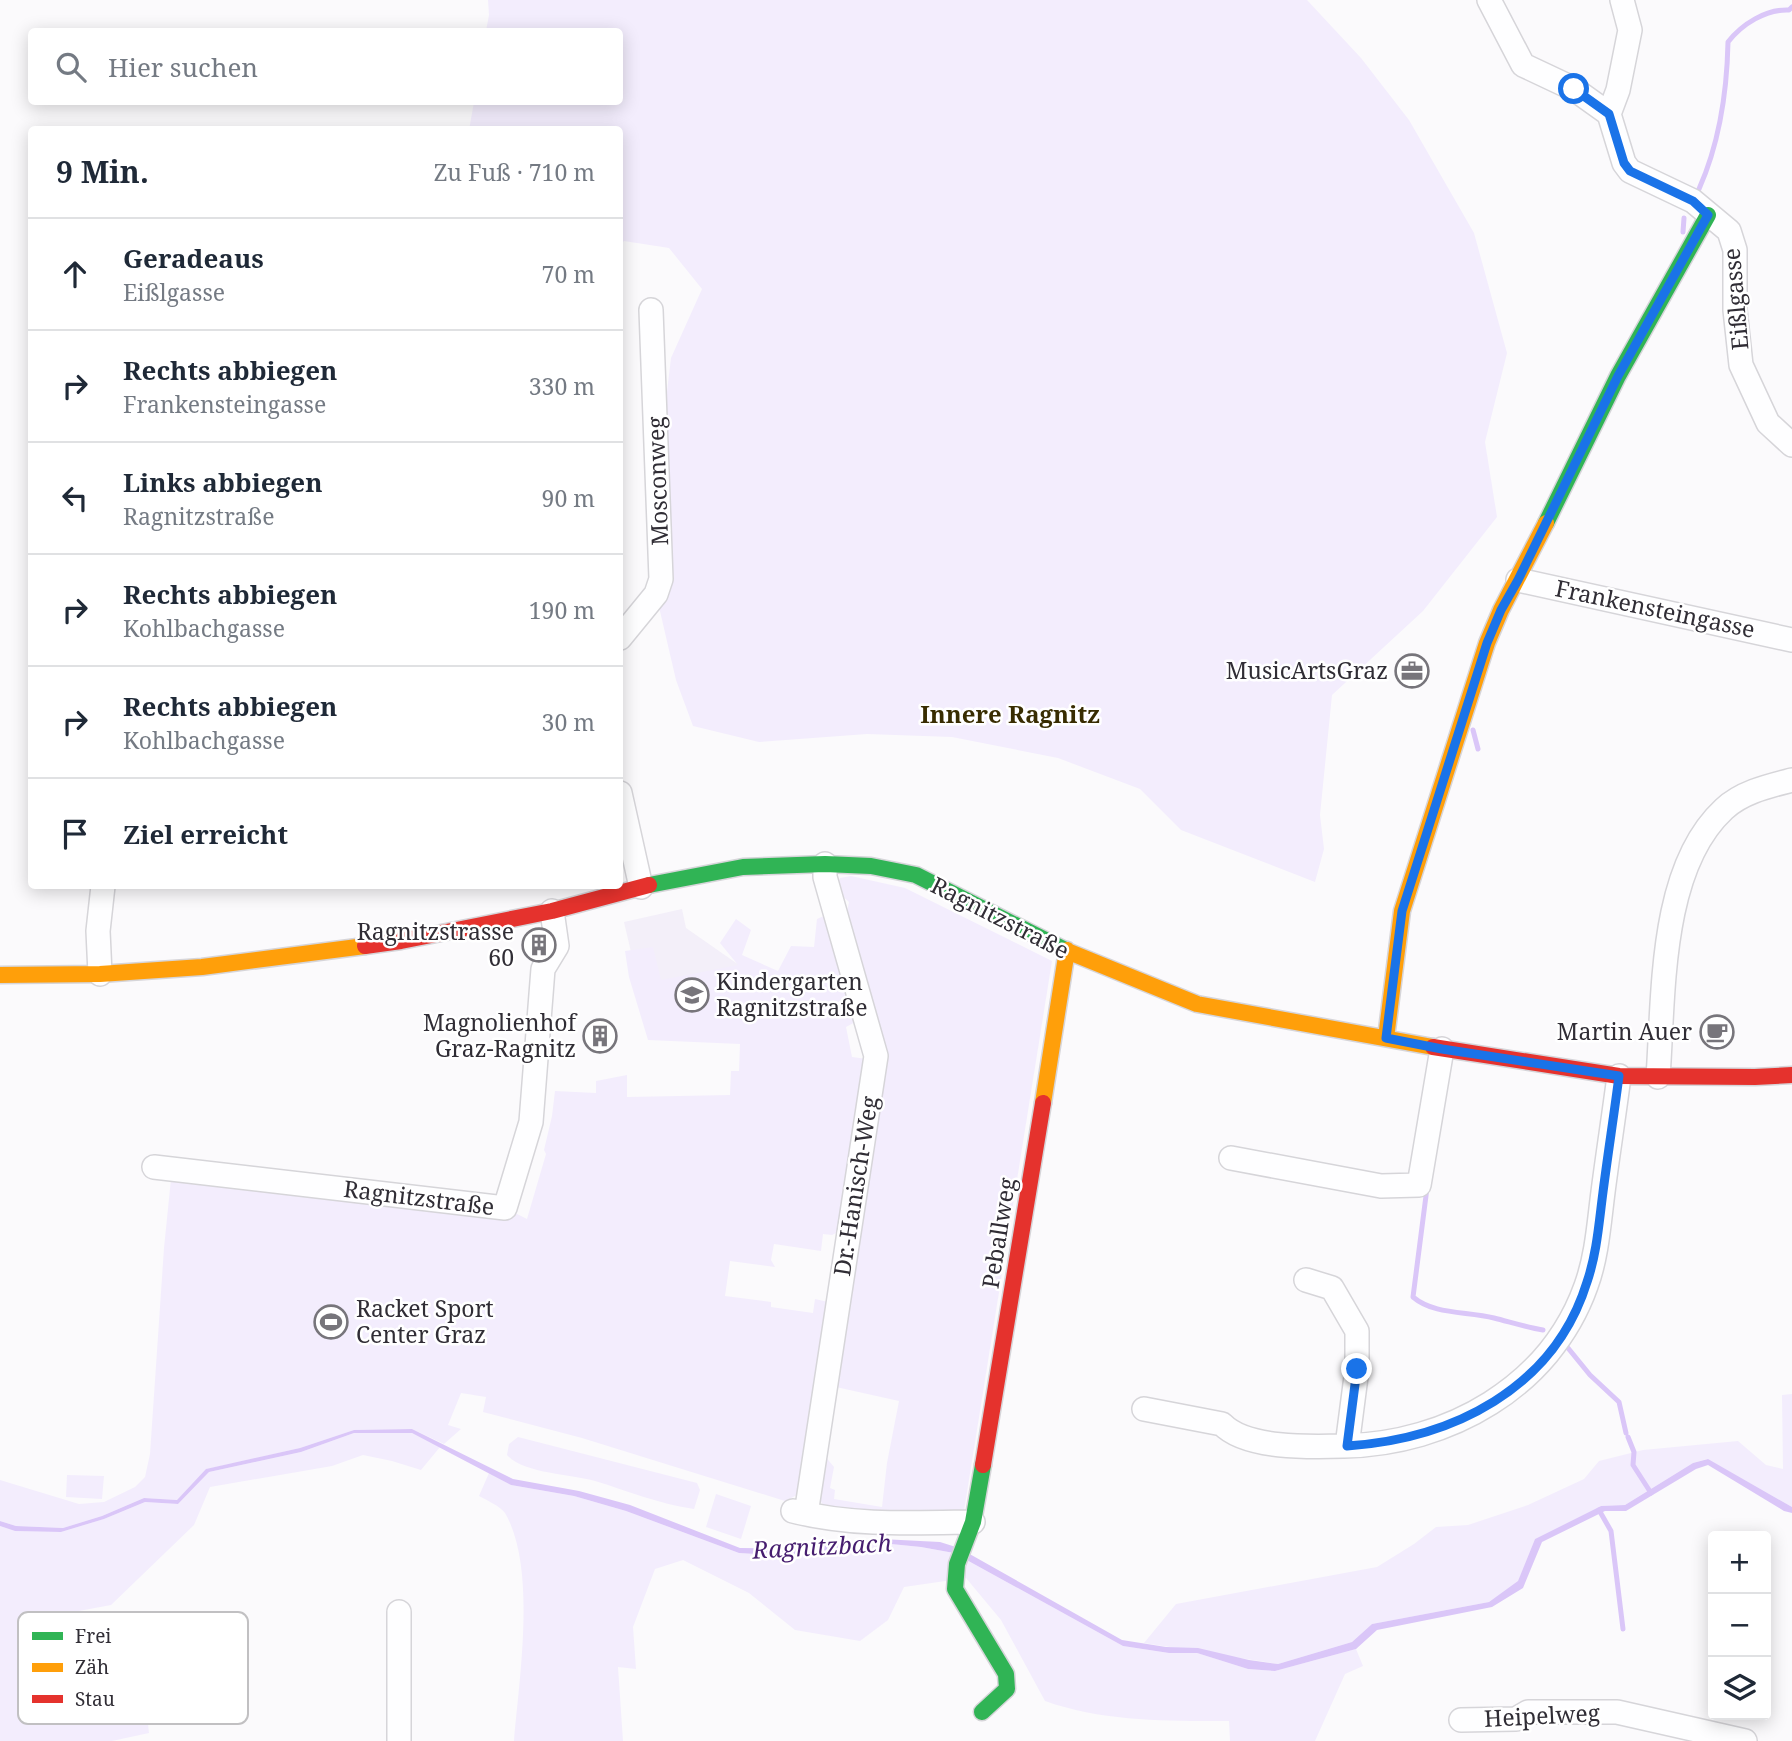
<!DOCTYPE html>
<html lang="de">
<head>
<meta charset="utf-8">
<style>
	:root { --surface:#fff; --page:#f2f2f3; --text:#1f2937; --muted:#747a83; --line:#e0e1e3 }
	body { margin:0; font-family:"Noto Serif",serif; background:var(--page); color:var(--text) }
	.controls { position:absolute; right:21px; bottom:21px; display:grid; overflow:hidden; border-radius:7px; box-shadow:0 4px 18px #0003 }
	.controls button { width:63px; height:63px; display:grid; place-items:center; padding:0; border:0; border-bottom:2px solid var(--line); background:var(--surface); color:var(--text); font:35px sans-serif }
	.stop { position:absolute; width:21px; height:21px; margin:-16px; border:5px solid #1a73e8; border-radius:50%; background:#fff }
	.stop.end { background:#1a73e8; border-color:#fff; box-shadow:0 2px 7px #0008 }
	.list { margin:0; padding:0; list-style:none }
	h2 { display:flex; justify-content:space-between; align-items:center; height:91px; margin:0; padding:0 28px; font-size:30px }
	h2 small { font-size:23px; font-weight:400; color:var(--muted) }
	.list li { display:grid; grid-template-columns:46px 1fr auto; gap:21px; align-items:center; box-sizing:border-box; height:112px; padding:0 28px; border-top:2px solid var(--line) }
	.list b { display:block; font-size:26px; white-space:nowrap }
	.list p { margin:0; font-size:23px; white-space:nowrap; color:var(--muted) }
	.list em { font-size:23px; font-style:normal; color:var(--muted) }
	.icon { flex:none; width:38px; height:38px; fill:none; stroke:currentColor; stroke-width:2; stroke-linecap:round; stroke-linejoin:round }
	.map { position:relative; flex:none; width:1792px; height:1741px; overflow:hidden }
	.search { position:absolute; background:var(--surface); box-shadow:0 4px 18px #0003; left:28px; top:28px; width:595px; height:77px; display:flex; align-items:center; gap:18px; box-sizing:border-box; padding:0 24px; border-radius:7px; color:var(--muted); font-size:26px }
	.panel { position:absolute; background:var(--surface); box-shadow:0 4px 18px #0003; left:28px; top:126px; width:595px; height:763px; border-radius:7px }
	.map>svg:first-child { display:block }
	.built { fill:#f3eff9 }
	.green { fill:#f3edfd }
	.water { fill:#dac6f8 }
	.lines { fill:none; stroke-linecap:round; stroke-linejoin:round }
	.stream { stroke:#dac6f8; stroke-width:5 }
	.street-casing { stroke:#d6d5d9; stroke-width:26 }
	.fast-casing { stroke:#d6d5d9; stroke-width:19 }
	.slow-casing { stroke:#d6d5d9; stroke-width:19 }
	.jam-casing { stroke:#d6d5d9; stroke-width:19 }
	.street { stroke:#fefeff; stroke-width:23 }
	.fast { stroke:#30b455; stroke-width:16 }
	.slow { stroke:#ff9f0a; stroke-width:16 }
	.jam { stroke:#e5322d; stroke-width:16 }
	.route { stroke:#1a73e8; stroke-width:9 }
	.labels { text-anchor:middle; stroke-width:5; stroke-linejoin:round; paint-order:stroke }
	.street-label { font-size:23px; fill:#302d35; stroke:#fff }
	.poi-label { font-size:23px; fill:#302d35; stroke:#fff; text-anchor:end }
	.neighbourhood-label { font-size:24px; font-weight:bold; fill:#382c01; stroke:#fff }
	.water-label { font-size:24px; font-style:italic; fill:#461d6f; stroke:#fff }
	.key { fill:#fff; stroke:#c1c0c2; stroke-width:2 }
	.key-label { font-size:19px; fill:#302d35 }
</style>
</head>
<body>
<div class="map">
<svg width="1792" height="1741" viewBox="0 0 1792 1741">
	<rect width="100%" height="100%" fill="#fbfafc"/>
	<!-- built -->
	<path class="built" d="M682,909L686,928L739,965L648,1025L624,922Z"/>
	<!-- green -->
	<path class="green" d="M488,0H1307L1361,58L1409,120L1474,233L1507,353L1485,442L1497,517L1423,611L1332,695L1320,815L1324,849L1315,882L1181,830L1140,789L1058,758L952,737L867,734L759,742L693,726L676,680L656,594L668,499L666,400L671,358L702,289L669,248L624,241L620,245V130H469L474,102H620V32L486,31L489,15Z
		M851,876L905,888L1052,961L964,1511L887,1520L829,1513L819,1499L824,1455L834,1467L830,1488L835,1490L834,1499L882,1507L887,1463L899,1401L836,1387L878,1095L845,922L849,902C840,894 836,890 840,878Z
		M826,915L859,1020L846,1027L852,1057L867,1059L844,1229L832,1235L823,1234L821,1251L774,1244L771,1260L775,1267L730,1261L725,1296L771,1302V1307L813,1313L815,1299L828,1302L799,1494L785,1501L582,1438L483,1412L486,1397L461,1393L448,1425L461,1429L444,1444L412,1429L354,1430L300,1448L207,1469L177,1500L144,1498L102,1516L63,1528L16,1526L0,1521V1480L79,1504L104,1502L135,1487L145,1477L150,1454L164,1248L171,1179L505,1208L527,1219L546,1154L544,1150L552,1116L555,1091L596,1093V1081L627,1075V1097L730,1095L731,1071H739L740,1044L648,1040L629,977L625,951L653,947L661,980L738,965L720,943L736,919L751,930L742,955L778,971L791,946L814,947L817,919Z
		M1792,1394V1507L1707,1459L1693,1463L1625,1505L1601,1506L1535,1539L1518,1582L1489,1602L1372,1624L1352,1642L1278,1664L1144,1643L1176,1604L1377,1567L1414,1544L1436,1527L1468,1525L1528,1505L1584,1479L1599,1461L1643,1450L1738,1441L1766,1465L1783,1469L1782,1395Z
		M354,1433H412L440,1447L421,1470L392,1461L363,1455L332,1466L210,1487L194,1525L111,1605L36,1619L35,1660L141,1658L149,1733L112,1741H0V1526L15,1531L61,1532L104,1519L145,1502L178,1504L209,1472L301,1452Z
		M518,1437L697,1483L700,1490L694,1509C659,1504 628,1491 595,1481C571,1474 524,1474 507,1455L509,1444Z
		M489,1473L511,1485L574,1496L626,1511L739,1553L786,1556L881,1543L921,1547L954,1553L1123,1646L1169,1653H1197L1248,1669L1275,1671L1356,1649L1363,1666L1345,1674L1315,1741H1230L1229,1721C1168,1721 1104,1722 1045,1701L1001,1620L966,1578L904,1587L888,1620L860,1641L795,1630L749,1593L683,1560L655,1569L633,1627L636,1669L618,1667L623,1741H514C519,1679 537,1568 505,1513C500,1506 486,1500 479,1496Z
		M67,1475L104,1476L102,1499L66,1497Z
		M716,1494L751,1506L741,1539L706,1527Z"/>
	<!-- water -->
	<path class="water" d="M412,1429L513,1479L579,1491L630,1505L740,1548L807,1549L820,1545L881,1539L940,1542L959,1548L1122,1640L1166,1647L1198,1648L1249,1660L1278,1664L1352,1642L1372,1624L1489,1602L1518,1581L1535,1539L1601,1506L1625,1505L1693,1463L1708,1459L1792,1507V1513L1784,1511L1708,1465L1696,1469L1626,1511H1605L1542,1542L1523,1588L1492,1607L1377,1630L1356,1649L1275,1671L1248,1669L1197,1653H1169L1123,1646L954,1553L921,1547L881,1543L786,1556L739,1553L626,1511L574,1496L511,1485L412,1433H354L301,1452L209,1472L178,1504L145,1502L104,1519L61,1532L15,1531L0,1526V1521L16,1526L63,1528L102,1516L144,1498L177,1500L206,1469L300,1448L354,1430Z"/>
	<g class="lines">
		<!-- stream -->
		<path class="stream" d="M1699,189C1719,144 1727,91 1728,42C1742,24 1766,9 1789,10L1792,7
			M1683,232L1684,218
			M1473,730L1478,749
			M1427,1188L1413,1297C1434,1315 1467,1311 1494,1318C1510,1322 1526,1327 1543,1330
			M1568,1348L1590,1375L1619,1402L1626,1433
			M1628,1437L1634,1452L1633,1465L1651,1493
			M1599,1510L1611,1531L1623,1629"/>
		<defs>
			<path id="street" d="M1489,0L1523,65L1574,89L1609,114L1624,163L1630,171L1693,201L1729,231L1735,250V310L1741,365L1768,423L1792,445
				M1609,114L1618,90L1630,30L1622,0
				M1518,580L1792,640
				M620,638L656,594L661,579L651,310
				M620,793L641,887
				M100,974L98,931L103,886
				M1658,1077C1664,995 1659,869 1724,809C1742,792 1769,786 1792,780
				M1231,1158L1381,1186L1419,1185L1442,1049
				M154,1167L505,1208L531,1122L543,969L557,946L552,911
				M1306,1280L1332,1288L1357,1331V1369L1347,1446
				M1144,1409L1222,1424C1246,1449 1310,1447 1344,1446C1448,1444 1550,1387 1586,1286C1597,1256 1599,1223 1603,1192C1608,1153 1614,1115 1619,1076
				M793,1511C852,1526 912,1523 973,1522
				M806,1514L876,1056L825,877V864
				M399,1612V1741
				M1461,1720L1516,1719L1528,1712H1617L1745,1741"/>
			<path id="fast" d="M1546,523L1618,376L1708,215
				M649,885L743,867L825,864L871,866L916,875L1067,951
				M982,1712L1007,1689L1006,1674L955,1589L957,1564L973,1522L983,1465"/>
			<path id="slow" d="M1067,951L1197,1004L1433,1047
				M0,975L100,974L202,967L365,946
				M1386,1038L1402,911L1487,643L1501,610L1546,523
				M1043,1103L1067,950"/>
			<path id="jam" d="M365,946L401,941L552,911L649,885
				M1433,1047L1619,1076L1755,1077L1792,1075
				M983,1465L1043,1103"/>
		</defs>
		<!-- street casing -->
		<use href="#street" class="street-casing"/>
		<!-- fast casing -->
		<use href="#fast" class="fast-casing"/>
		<!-- slow casing -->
		<use href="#slow" class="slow-casing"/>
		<!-- jam casing -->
		<use href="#jam" class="jam-casing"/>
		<!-- street -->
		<use href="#street" class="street"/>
		<!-- fast -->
		<use href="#fast" class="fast"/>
		<!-- slow -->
		<use href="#slow" class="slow"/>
		<!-- jam -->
		<use href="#jam" class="jam"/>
	</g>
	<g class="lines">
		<!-- route -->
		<path class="route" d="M1357,1369L1347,1446C1452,1439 1554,1389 1587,1282C1597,1253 1599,1222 1603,1192C1608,1153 1614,1115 1619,1076L1442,1049L1386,1038L1402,911L1487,643L1501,610L1518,580L1618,376L1708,215L1693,201L1630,171L1624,163L1609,114L1574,89"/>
	</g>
	<!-- icons -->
	<defs>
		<symbol id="office-ring" viewBox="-11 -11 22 22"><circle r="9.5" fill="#fff" stroke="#77757b" stroke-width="1.5"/><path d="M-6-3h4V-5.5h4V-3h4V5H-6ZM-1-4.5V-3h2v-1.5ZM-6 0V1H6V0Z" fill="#77757b"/></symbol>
		<symbol id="building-ring" viewBox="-11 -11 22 22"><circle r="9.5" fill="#fff" stroke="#77757b" stroke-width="1.5"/><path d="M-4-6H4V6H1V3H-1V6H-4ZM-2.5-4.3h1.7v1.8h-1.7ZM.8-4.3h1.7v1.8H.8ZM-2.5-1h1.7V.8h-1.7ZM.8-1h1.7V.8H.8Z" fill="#77757b"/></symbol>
		<symbol id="school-ring" viewBox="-11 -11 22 22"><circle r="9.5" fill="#fff" stroke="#77757b" stroke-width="1.5"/><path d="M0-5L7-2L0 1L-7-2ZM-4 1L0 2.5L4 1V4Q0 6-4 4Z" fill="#77757b"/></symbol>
		<symbol id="cafe-ring" viewBox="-11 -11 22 22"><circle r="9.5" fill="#fff" stroke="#77757b" stroke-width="1.5"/><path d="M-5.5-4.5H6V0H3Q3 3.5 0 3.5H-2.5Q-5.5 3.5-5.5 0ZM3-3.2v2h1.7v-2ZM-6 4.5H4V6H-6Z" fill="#77757b"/></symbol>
		<symbol id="stadium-ring" viewBox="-11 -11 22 22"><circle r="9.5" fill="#fff" stroke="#77757b" stroke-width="1.5"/><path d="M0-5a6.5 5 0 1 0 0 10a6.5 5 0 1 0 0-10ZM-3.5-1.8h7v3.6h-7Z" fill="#77757b"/></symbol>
	</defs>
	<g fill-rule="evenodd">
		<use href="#office-ring" x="1393" y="652" width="38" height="38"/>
		<use href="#building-ring" x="520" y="926" width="38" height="38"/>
		<use href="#school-ring" x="673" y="976" width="38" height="38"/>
		<use href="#cafe-ring" x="1698" y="1013" width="38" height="38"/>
		<use href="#building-ring" x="581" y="1017" width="38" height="38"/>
		<use href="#stadium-ring" x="312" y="1303" width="38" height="38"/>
	</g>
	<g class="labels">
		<!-- street labels -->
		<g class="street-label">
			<text transform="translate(1736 299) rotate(-95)" y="8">Eißlgasse</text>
			<text transform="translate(658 481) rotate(-92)" y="8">Mosconweg</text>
			<text transform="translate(1655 609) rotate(12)" y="8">Frankensteingasse</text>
			<text transform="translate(1000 918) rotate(27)" y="8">Ragnitzstraße</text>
			<text transform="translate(856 1186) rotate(-81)" y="8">Dr.-Hanisch-Weg</text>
			<text transform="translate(419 1198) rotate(7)" y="8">Ragnitzstraße</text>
			<text transform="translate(999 1233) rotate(-81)" y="8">Peballweg</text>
			<text transform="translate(1542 1716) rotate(-3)" y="8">Heipelweg</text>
		</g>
		<!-- poi labels -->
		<g class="poi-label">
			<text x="1388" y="679">MusicArtsGraz</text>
			<text x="514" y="940">Ragnitzstrasse<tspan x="514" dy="26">60</tspan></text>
			<text x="716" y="990" text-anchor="start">Kindergarten<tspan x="716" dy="26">Ragnitzstraße</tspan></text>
			<text x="576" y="1031">Magnolienhof<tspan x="576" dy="26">Graz-Ragnitz</tspan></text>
			<text x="1692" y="1040">Martin Auer</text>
			<text x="356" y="1317" text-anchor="start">Racket Sport<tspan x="356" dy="26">Center Graz</tspan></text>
		</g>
		<!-- neighbourhood labels -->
		<g class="neighbourhood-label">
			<text x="1010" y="723">Innere Ragnitz</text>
		</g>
		<!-- water labels -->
		<g class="water-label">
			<text transform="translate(822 1547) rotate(-3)" y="8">Ragnitzbach</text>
		</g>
	</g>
	<!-- legend -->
	<rect x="18" y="1612" width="230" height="112" rx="10" class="key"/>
	<rect x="32" y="1632" width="31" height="8" fill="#30b455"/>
	<rect x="32" y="1663" width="31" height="9" fill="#ff9f0a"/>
	<rect x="32" y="1695" width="31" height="8" fill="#e5322d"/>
	<g class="key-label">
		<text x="75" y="1643">Frei</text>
		<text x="75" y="1674">Zäh</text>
		<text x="75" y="1706">Stau</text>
	</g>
</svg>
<div class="controls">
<button>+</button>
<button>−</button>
<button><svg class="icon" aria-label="layers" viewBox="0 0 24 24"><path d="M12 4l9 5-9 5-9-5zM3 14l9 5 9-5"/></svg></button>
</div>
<div class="stop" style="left:1574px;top:89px"></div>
<div class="stop end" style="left:1357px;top:1369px"></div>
<div class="search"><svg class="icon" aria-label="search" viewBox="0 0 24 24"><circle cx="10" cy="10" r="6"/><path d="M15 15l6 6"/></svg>Hier suchen</div>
<section class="panel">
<h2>9 Min.<small>Zu Fuß · 710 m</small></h2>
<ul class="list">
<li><svg class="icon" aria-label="ahead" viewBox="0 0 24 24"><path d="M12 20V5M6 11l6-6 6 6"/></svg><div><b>Geradeaus</b><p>Eißlgasse</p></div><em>70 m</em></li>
<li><svg class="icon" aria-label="right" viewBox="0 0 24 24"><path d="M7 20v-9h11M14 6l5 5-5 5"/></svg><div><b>Rechts abbiegen</b><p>Frankensteingasse</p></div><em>330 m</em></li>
<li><svg class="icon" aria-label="left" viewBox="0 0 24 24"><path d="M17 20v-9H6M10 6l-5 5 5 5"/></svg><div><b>Links abbiegen</b><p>Ragnitzstraße</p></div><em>90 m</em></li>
<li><svg class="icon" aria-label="right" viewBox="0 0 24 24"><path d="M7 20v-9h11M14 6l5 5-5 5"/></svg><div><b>Rechts abbiegen</b><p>Kohlbachgasse</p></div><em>190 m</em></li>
<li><svg class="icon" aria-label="right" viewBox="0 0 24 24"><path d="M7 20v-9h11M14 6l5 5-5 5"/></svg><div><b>Rechts abbiegen</b><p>Kohlbachgasse</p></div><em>30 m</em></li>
<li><svg class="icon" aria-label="arrive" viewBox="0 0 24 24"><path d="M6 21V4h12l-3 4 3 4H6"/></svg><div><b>Ziel erreicht</b></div></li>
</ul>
</section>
</div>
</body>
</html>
